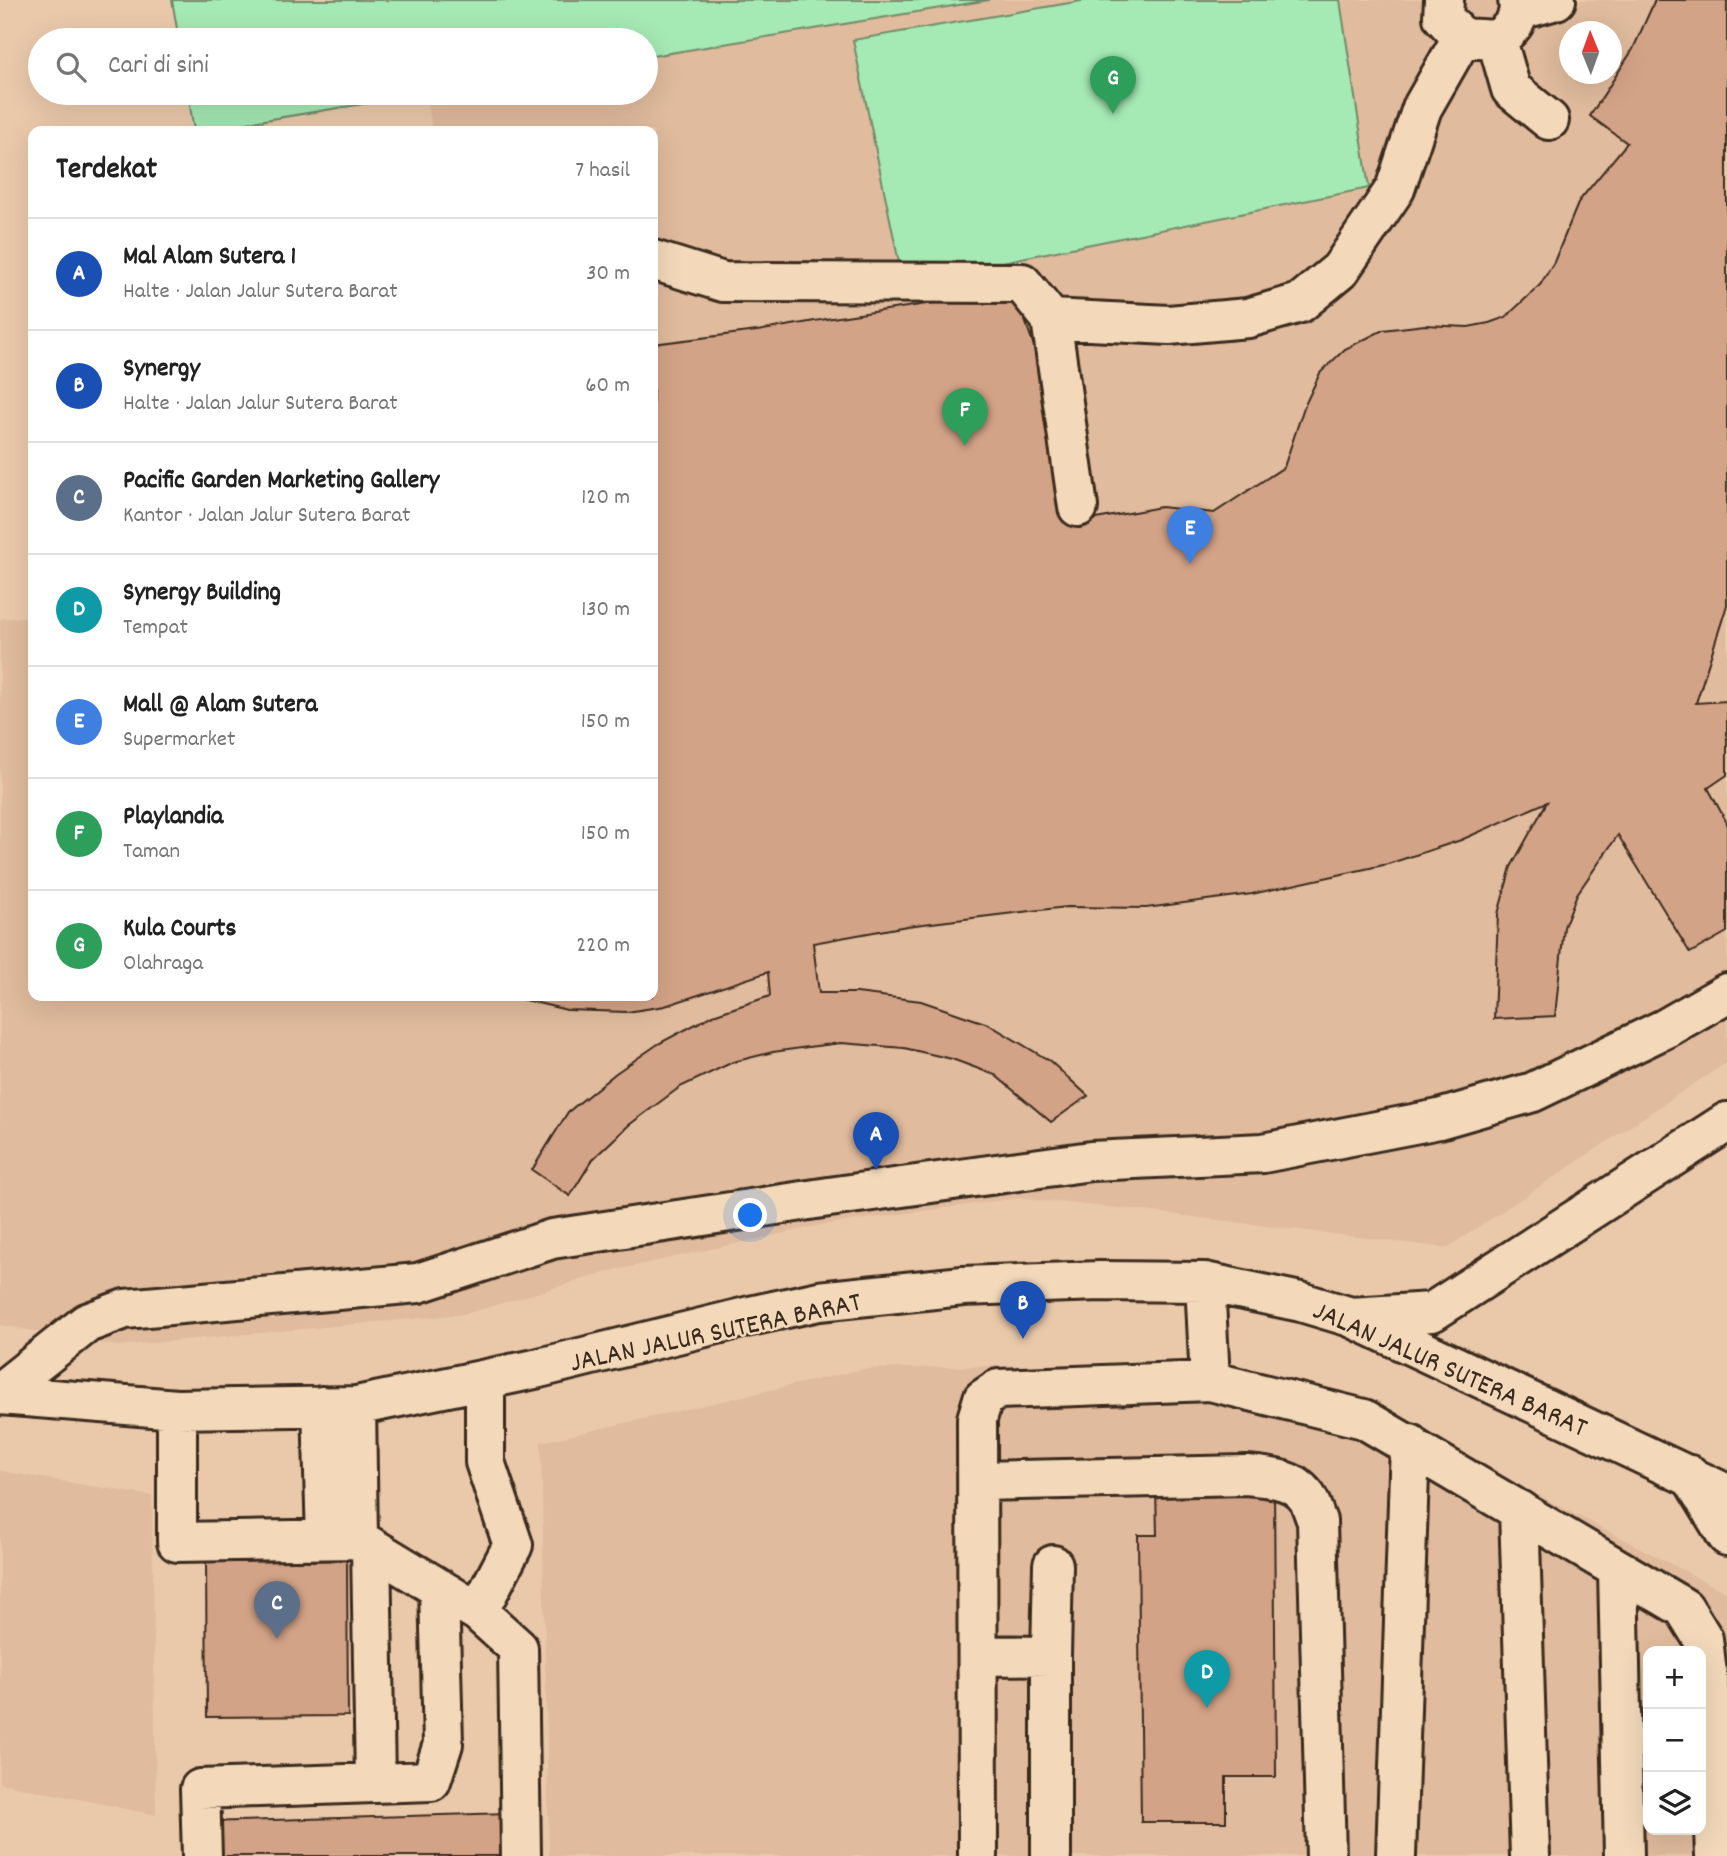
<!DOCTYPE html>
<html lang="id">
<head>
<meta charset="utf-8">
<style>
	:root { --surface:#fff; --page:#f2f2f2; --text:#222; --muted:#767676; --line:#e0e0e0; --accent:#d93025 }
	body { margin:0; font-family:Dekko,sans-serif; background:var(--page); color:var(--text) }
	.controls { position:absolute; right:21px; bottom:21px; display:grid; overflow:hidden; border-radius:14px; box-shadow:0 7px 28px #0002 }
	.controls button { width:63px; height:63px; display:grid; place-items:center; padding:0; border:0; border-bottom:2px solid var(--line); background:var(--surface); color:var(--text); font:35px sans-serif }
	.compass { position:absolute; left:1559px; top:21px; width:63px; height:63px; border-radius:50%; background:var(--surface); box-shadow:0 7px 28px #0002; rotate:359deg }
	.you { position:absolute; left:751px; top:1216px; width:24px; height:24px; margin:-18px; border:5px solid #fff; border-radius:50%; background:#1a73e8; box-shadow:0 0 0 10px #1a73e833 }
	.badge { display:grid; place-items:center; width:46px; height:46px; border-radius:50%; background:var(--accent); color:#fff; font-size:23px; font-weight:700 }
	.pin { position:absolute; translate:-50% -58px; filter:drop-shadow(0 2px 4px #0008) }
	.pin::after { content:''; position:absolute; top:37px; width:24px; height:21px; background:inherit; clip-path:polygon(0 0,100% 0,50% 100%) }
	.list { margin:0; padding:0; list-style:none }
	h2 { display:flex; justify-content:space-between; align-items:center; height:91px; margin:0; padding:0 28px; font-size:30px }
	h2 small { font-size:23px; font-weight:400; color:var(--muted) }
	.list li { display:grid; grid-template-columns:46px 1fr auto; gap:21px; align-items:center; box-sizing:border-box; height:112px; padding:0 28px; border-top:2px solid var(--line) }
	.list b { display:block; font-size:26px; white-space:nowrap }
	.list p { margin:0; font-size:23px; white-space:nowrap; color:var(--muted) }
	.list em { font-size:23px; font-style:normal; color:var(--muted) }
	.icon { flex:none; width:38px; height:38px; fill:none; stroke:currentColor; stroke-width:2; stroke-linecap:round; stroke-linejoin:round }
	.map { position:relative; flex:none; width:1727px; height:1856px; overflow:hidden }
	.search { position:absolute; background:var(--surface); box-shadow:0 7px 28px #0002; left:28px; top:28px; width:630px; height:77px; display:flex; align-items:center; gap:18px; box-sizing:border-box; padding:0 24px; border-radius:38px; color:var(--muted); font-size:26px }
	.panel { position:absolute; background:var(--surface); box-shadow:0 7px 28px #0002; left:28px; top:126px; width:630px; height:875px; border-radius:14px }
	.map>svg:first-child { display:block }
	.built { fill:#e0bb9d; fill-rule:evenodd }
	.green { fill:#a5e9b4; stroke:#708a69; stroke-width:2 }
	.building { fill:#d3a387; stroke:#3b2a1e; stroke-width:2 }
	.lines { fill:none; stroke-linecap:round; stroke-linejoin:round }
	.minor-casing { stroke:#3b2a1e; stroke-width:44 }
	.major-casing { stroke:#3b2a1e; stroke-width:44 }
	.minor { stroke:#f3d9ba; stroke-width:38 }
	.major { stroke:#f3d9ba; stroke-width:38 }
	.labels { text-anchor:middle; stroke-width:5; stroke-linejoin:round; paint-order:stroke }
	.street-label { font-size:28px; fill:#3b2a1e; stroke:#f3d9ba }
</style>
</head>
<body>
<div class="map">
<svg width="1727" height="1856" viewBox="0 0 1727 1856">
	<rect width="100%" height="100%" fill="#eac9ab"/>
	<filter id="ink" filterUnits="userSpaceOnUse"><feTurbulence type="fractalNoise" baseFrequency=".0143" numOctaves="2"/><feDisplacementMap in="SourceGraphic" scale="14" xChannelSelector="R" yChannelSelector="G"/><feConvolveMatrix kernelMatrix="1 2 1 2 8 2 1 2 1" color-interpolation-filters="sRGB"/></filter>
	<g filter="url(#ink)">
		<!-- built -->
		<path class="built" d="M415,0H1727V1062L1447,1248L1137,1210L1018,1198L821,1225L611,1271L465,1314L118,1346L0,1325V619L33,616V996H653V131H432L427,93H646V40ZM1570,32H1612V74H1570Z
			M1174,1362L1378,1412L1727,1593V1856H549L541,1442L863,1369ZM1648,1651H1701V1830H1648Z
			M0,1471L152,1496L156,1815L0,1783Z"/>
		<!-- green -->
		<path class="green" d="M172,0H989L646,57V40H179Z
			M1087,0H1340L1369,188L903,282L853,40Z
			M188,93H430L198,131H194Z"/>
		<!-- building -->
		<path class="building" d="M1655,0H1727V605L1696,703L1727,701V775L1708,788L1727,823V932L1690,953L1618,835L1577,894L1564,927L1555,1016L1494,1019L1498,914L1511,867L1547,802L1461,840L1388,864L1252,894L1146,908L1067,907L1022,912L907,926L813,943L819,993H857L921,1001L988,1024L1050,1061L1088,1096L1051,1122L995,1075L952,1059L904,1048L841,1043L808,1047L773,1052L733,1062L680,1087L629,1125L593,1159L570,1196L532,1170L568,1112L616,1073L658,1044L713,1015L770,996L768,972L665,1006L627,1012L567,1010L508,996H653V344L757,331L832,318L1015,291L1038,358L1069,524L1161,507L1214,513L1284,467L1304,407L1320,373L1345,349L1383,330L1425,325L1468,327L1489,323L1506,317L1540,285L1554,262L1579,201L1627,143L1590,116L1633,49Z
			M1274,1486L1276,1777H1226V1822H1141L1138,1535H1157L1156,1487Z
			M347,1560L348,1716L207,1717L206,1562Z
			M509,1813L511,1856H207L206,1822Z"/>
		<g class="lines">
			<defs>
				<path id="minor" d="M1444,0L1443,17L1462,38L1497,40C1511,29 1522,19 1518,0
					M1520,10L1556,0
					M1497,40L1511,89L1549,120
					M653,260L723,282L1022,283L1051,319L1169,325L1248,318L1300,303L1340,270L1395,189L1422,108L1462,38
					M1051,319L1078,507
					M1205,1282L1210,1381
					M0,1392L87,1323L125,1309L418,1283L552,1239L829,1197L1091,1161L1263,1153L1439,1119L1533,1092L1666,1028L1727,993
					M0,1395L177,1409L356,1406L535,1369L750,1316L819,1301L963,1286L1100,1281L1205,1282L1301,1302L1351,1317L1727,1494
					M322,1406L326,1539
					M356,1406L358,1539
					M177,1409V1542L358,1539L478,1612L518,1648L521,1856
					M978,1481L1246,1475C1266,1477 1292,1478 1305,1495C1311,1501 1313,1513 1317,1521L1326,1856
					M1519,1510L1530,1856
					M371,1547L375,1782
					M1618,1569L1624,1856
					M478,1612L513,1545L485,1462V1380
					M978,1655L1051,1656
					M202,1856L200,1789L431,1781L443,1744L439,1588
					M978,1856L977,1419L983,1399L998,1389L1210,1381L1364,1419L1684,1608L1703,1639L1709,1691L1715,1856
					M1051,1856V1656L1053,1565
					M1396,1856L1410,1444"/>
				<path id="major" d="M1351,1317L1432,1312L1727,1122
					M1690,1475L1727,1536"/>
			</defs>
			<!-- minor casing -->
			<use href="#minor" class="minor-casing"/>
			<!-- major casing -->
			<use href="#major" class="major-casing"/>
			<!-- minor -->
			<use href="#minor" class="minor"/>
			<!-- major -->
			<use href="#major" class="major"/>
		</g>
	</g>
	<g class="labels">
		<!-- street labels -->
		<g class="street-label">
			<text transform="translate(715 1330) rotate(-12)" y="10">JALAN JALUR SUTERA BARAT</text>
			<text transform="translate(1451 1367) rotate(24)" y="10">JALAN JALUR SUTERA BARAT</text>
		</g>
	</g>
</svg>
<div class="controls">
<button>+</button>
<button>−</button>
<button><svg class="icon" aria-label="layers" viewBox="0 0 24 24"><path d="M12 4l9 5-9 5-9-5zM3 14l9 5 9-5"/></svg></button>
</div>
<svg class="compass" viewBox="-18 -18 36 36"><path d="M0-13l5 13h-10z" fill="#e53935"/><path d="M0 13l5-13h-10z" fill="#767676"/></svg>
<div class="you"></div>
<div class="pin badge" style="left:876px;top:1170px;background:#1a4fb4">A</div>
<div class="pin badge" style="left:1023px;top:1339px;background:#1a4fb4">B</div>
<div class="pin badge" style="left:277px;top:1639px;background:#5c6f8a">C</div>
<div class="pin badge" style="left:1207px;top:1708px;background:#0f9aa8">D</div>
<div class="pin badge" style="left:1190px;top:564px;background:#3f7fe0">E</div>
<div class="pin badge" style="left:965px;top:446px;background:#2e9e5b">F</div>
<div class="pin badge" style="left:1113px;top:114px;background:#2e9e5b">G</div>
<div class="search"><svg class="icon" aria-label="search" viewBox="0 0 24 24"><circle cx="10" cy="10" r="6"/><path d="M15 15l6 6"/></svg>Cari di sini</div>
<section class="panel">
<h2>Terdekat<small>7 hasil</small></h2>
<ul class="list">
<li><span class="badge" style="background:#1a4fb4">A</span><div><b>Mal Alam Sutera 1</b><p>Halte · Jalan Jalur Sutera Barat</p></div><em>30 m</em></li>
<li><span class="badge" style="background:#1a4fb4">B</span><div><b>Synergy</b><p>Halte · Jalan Jalur Sutera Barat</p></div><em>60 m</em></li>
<li><span class="badge" style="background:#5c6f8a">C</span><div><b>Pacific Garden Marketing Gallery</b><p>Kantor · Jalan Jalur Sutera Barat</p></div><em>120 m</em></li>
<li><span class="badge" style="background:#0f9aa8">D</span><div><b>Synergy Building</b><p>Tempat</p></div><em>130 m</em></li>
<li><span class="badge" style="background:#3f7fe0">E</span><div><b>Mall @ Alam Sutera</b><p>Supermarket</p></div><em>150 m</em></li>
<li><span class="badge" style="background:#2e9e5b">F</span><div><b>Playlandia</b><p>Taman</p></div><em>150 m</em></li>
<li><span class="badge" style="background:#2e9e5b">G</span><div><b>Kula Courts</b><p>Olahraga</p></div><em>220 m</em></li>
</ul>
</section>
</div>
</body>
</html>
